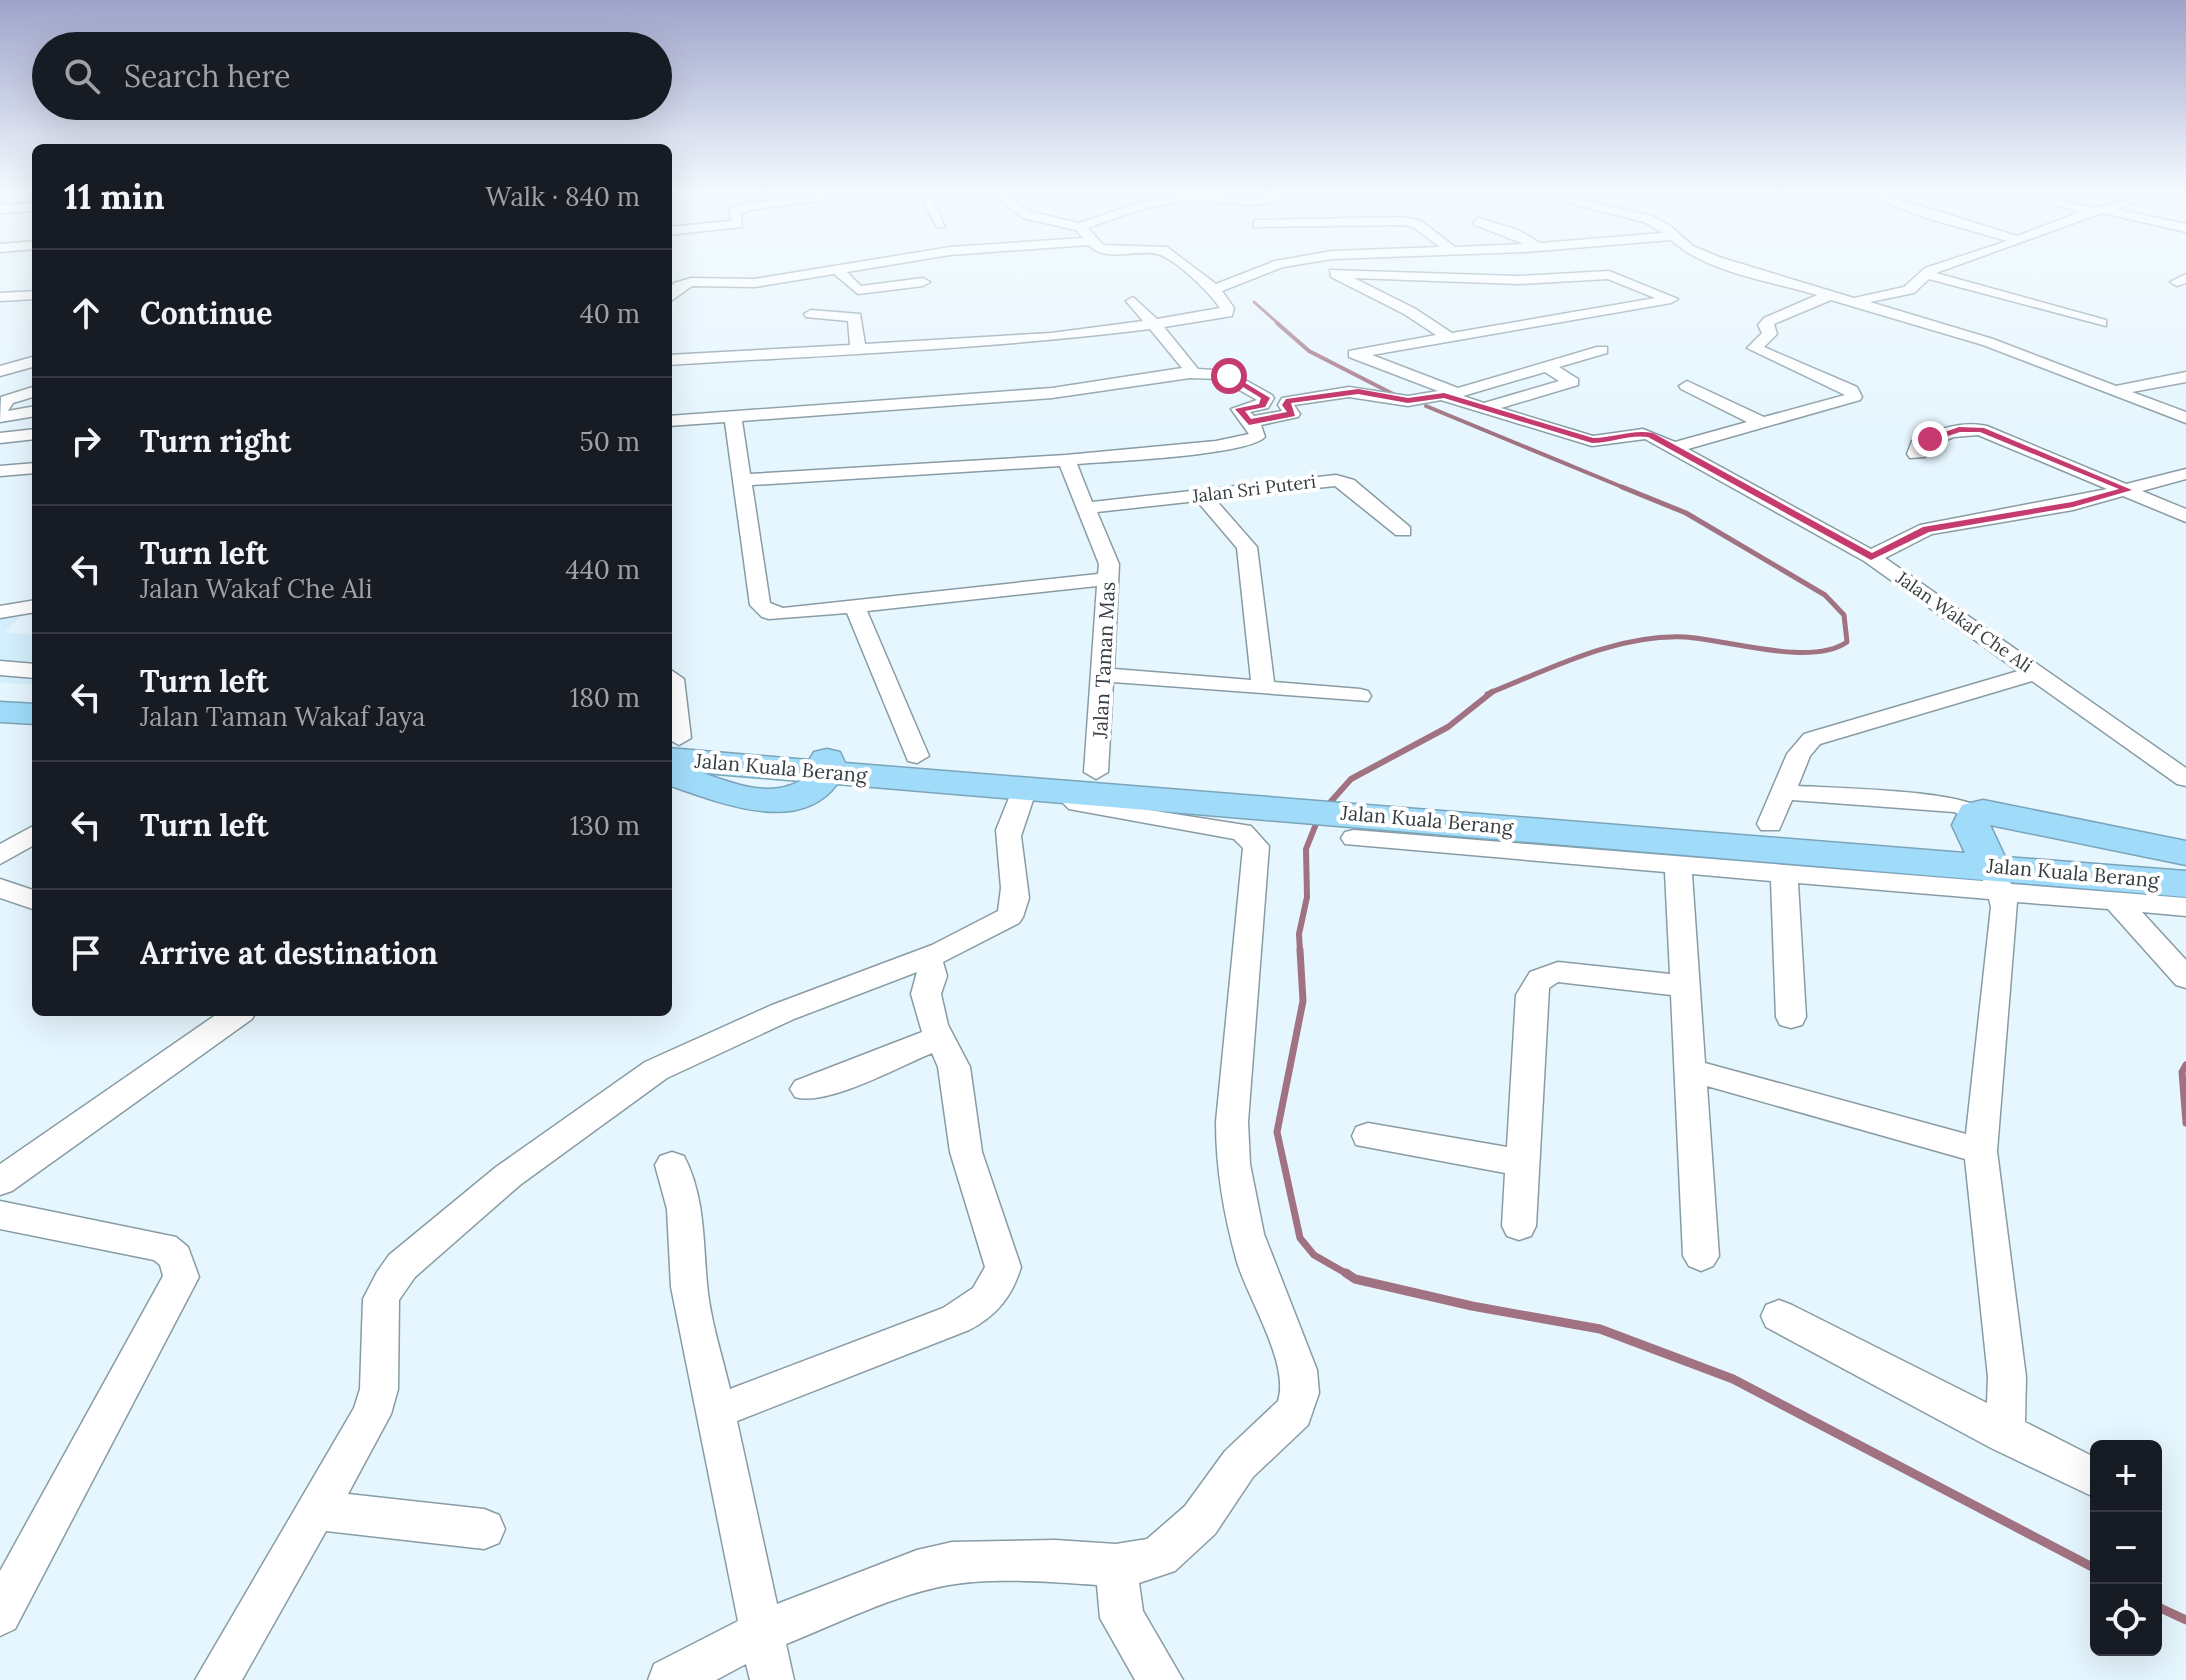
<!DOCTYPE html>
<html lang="en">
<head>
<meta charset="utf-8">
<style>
	:root { --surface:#171b24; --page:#242831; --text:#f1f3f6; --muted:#9ea1a6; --line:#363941 }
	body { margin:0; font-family:Lora,serif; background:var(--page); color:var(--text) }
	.controls { position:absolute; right:24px; bottom:24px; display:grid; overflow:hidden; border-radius:12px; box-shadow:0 8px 32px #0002 }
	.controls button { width:72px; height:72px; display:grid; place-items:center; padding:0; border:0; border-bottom:2px solid var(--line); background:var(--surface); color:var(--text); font:40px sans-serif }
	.stop { position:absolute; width:24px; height:24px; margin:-18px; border:6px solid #c63b6f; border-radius:50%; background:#fff }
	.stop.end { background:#c63b6f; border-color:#fff; box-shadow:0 2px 8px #0008 }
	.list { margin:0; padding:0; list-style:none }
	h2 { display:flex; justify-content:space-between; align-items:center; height:104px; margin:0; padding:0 32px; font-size:34px }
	h2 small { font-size:26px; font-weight:400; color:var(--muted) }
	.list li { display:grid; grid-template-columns:52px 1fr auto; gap:24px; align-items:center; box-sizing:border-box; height:128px; padding:0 32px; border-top:2px solid var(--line) }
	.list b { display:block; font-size:30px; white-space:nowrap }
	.list p { margin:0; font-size:26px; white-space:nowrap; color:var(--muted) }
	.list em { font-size:26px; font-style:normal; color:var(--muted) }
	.icon { flex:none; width:44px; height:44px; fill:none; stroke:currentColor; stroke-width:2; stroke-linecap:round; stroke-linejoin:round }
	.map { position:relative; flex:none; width:2186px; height:1680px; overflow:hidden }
	.search { position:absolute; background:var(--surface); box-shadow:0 8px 32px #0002; left:32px; top:32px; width:640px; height:88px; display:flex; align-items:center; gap:20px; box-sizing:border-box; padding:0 28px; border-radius:44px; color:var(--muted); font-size:30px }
	.panel { position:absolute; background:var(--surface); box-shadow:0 8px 32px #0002; left:32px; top:144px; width:640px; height:872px; border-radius:12px }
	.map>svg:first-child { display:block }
	.built { fill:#d4effd }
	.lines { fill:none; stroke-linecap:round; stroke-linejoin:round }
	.stream-far5 { stroke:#a17281; stroke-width:3 }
	.stream-far4 { stroke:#a17281; stroke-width:4 }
	.stream-far3 { stroke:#a17281; stroke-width:5 }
	.stream-far2 { stroke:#a17281; stroke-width:6 }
	.stream-far1 { stroke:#a17281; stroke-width:7 }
	.stream { stroke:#a17281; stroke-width:9 }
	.minor-casing { stroke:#899ba4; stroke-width:3 }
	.major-casing { stroke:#7ba4b9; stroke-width:3 }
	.highway-casing { stroke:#7ba4b9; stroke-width:3 }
	.minor { fill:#fff; fill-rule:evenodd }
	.major { fill:#c6eafc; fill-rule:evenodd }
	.highway { fill:#a0dcfa; fill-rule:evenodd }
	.route { fill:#c63b6f }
	.labels { text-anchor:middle; stroke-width:8; stroke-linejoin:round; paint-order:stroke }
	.far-street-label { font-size:18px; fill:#363d41; stroke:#fff }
	.street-label { font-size:20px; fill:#363d41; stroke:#fff }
</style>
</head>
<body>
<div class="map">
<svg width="2186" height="1680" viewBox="0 0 2186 1680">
	<rect width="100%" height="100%" fill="#e6f6fe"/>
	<!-- built -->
	<path class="built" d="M20,617L5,632L36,635V684L0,683V618Z"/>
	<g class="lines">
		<!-- stream-far5 -->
		<path class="stream-far5" d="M1254,302L1280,325"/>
		<!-- stream-far4 -->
		<path class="stream-far4" d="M1277,323L1309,351L1397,396
			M1426,406L1627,489"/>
		<!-- stream-far3 -->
		<path class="stream-far3" d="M1487,694C1550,669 1616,634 1685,637C1729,640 1811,667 1847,642L1844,615L1825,595L1686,513L1622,487"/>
		<!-- stream-far2 -->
		<path class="stream-far2" d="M1326,807L1351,779L1448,727L1492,692
			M1300,952L1299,934L1307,897L1306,849L1318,819"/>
		<!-- stream-far1 -->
		<path class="stream-far1" d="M1300,950L1303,1001L1277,1132L1300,1238L1314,1255L1349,1275
			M2186,1065L2182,1072L2186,1123"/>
		<!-- stream -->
		<path class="stream" d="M1346,1273L1355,1279L1472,1306L1600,1329L1733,1379L2096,1569
			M2156,1606L2186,1620"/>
		<defs>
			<path id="minor" d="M840,193H879L749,210L741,214L742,227L668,235V227L731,221L730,209L747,203Z
				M918,193H930L945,227H937Z
				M990,193H1004L1031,212L1079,223L1135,204L1182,195H1224L1244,200L1274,193H1295C1260,215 1222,198 1185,201C1151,204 1119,217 1088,228L1103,245L1167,247L1216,284L1275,261L1332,251L1440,247L1413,227L1404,225L1254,227V221L1258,220L1404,217L1421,221L1455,247L1524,244L1475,225L1473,222L1479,218L1518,230L1540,243L1663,233L1644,222L1529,193H1551L1652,216L1669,225L1693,246L1722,258L1854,298L1904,287L1925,268L2007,241L1923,217L1863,193H1880L2017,236L2080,212L2052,204L2035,193C2055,193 2071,206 2091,207C2113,209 2137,193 2161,193L2116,209L2186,224V232L2102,213L1936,273L2106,320V326L1929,279L1914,293L1870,302L1993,339L2116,386L2186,372V382L2132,392L2186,412V423L1983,345L1831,300L1774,324L1777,334L1764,347L1857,387L1862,397L1860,400L1688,449L1871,549L1920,525L2107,489L1978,435L1954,437L1927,447L1925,457L1910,458L1907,454L1912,441C1935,430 1961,420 1987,426L2126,484L2186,469V479L2142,491L2186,509V522L2123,496L2073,510L1932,534L1885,558L2186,768V786L2177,784L2032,681L1820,744L1810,756L1798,786C1832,788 1972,790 1988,813L1984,818L1975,821L1954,812L1792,800L1779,830H1761L1757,824L1787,754L1804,734L2018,671L1864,561L1645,439L1592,446L1441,400L1408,406L1349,397L1294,405L1300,414L1298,417L1261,425L1265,437C1246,456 1111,461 1077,464L1092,502L1336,475L1354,480L1410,527V535H1396L1335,486L1215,499L1257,547L1274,682L1360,689L1368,691L1371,696L1368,701L1113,682L1108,772L1096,779L1084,772L1097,586L867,611L929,756L917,763L908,761L847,613L769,619L762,617L750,605L725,422L668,426V416L1052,388L1182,368L1150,329C990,349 829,355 668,365V355L850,345L848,321L806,317L804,314L811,310L860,314L865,344L1051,333L1143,321L1126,301L1133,297L1157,319L1220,308C1210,293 1175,258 1157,254C1136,249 1104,263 1089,245L950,255L847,272L861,286L923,278L930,282L923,286L858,294L834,274L755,287L692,286L668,303V290L674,283L691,278L755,279L950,247L1083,238L1076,230L1023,218ZM1671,240C1707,273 1771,281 1817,295L1764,318L1758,325L1762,333L1747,348L1845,395L1764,417L1687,381L1679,386L1681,389L1747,422L1675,442L1643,429L1593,436L1501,408L1578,385V379L1559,367L1607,353V347H1597L1458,388L1372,355L1671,303L1678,299L1609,271L1518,276L1330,270L1331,277L1404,314L1436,335L1349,351V357L1438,391L1408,396L1349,387L1282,398L1278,405L1282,411L1254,416L1250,412L1268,408L1274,398L1272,395L1229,371L1198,369L1164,327L1232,316L1234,308L1222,291L1283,267L1332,259L1525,252ZM1354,278L1518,284L1608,279L1655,298L1452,333L1414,308ZM1545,372L1559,381L1484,403L1463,396ZM1190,378L1220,379L1257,400L1231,409L1249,434L1216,441L1066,455L750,474L742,421L1052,398ZM1060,466L1099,564L1098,574L783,608L770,603L752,485ZM1197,501L1237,548L1251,680L1114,669L1119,564L1097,512Z
				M36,203V211L0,213V205Z
				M36,241V249L0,252V244Z
				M2186,274V283L2177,286L2170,282Z
				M36,291V299L0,301V293Z
				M36,356V366L0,376V366Z
				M36,386V396L13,403L8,411L36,406V416L0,422L1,397Z
				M36,429V439L0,443V433Z
				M36,463V473L0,476V466Z
				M36,600V612L0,618V606Z
				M0,661L36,664V678L0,675Z
				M668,668L684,679L691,738L679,745L668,739Z
				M1025,781L1037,788L1021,836L1029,898L1023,917L1019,923L943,962L947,976L941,994L948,1025L970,1067L982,1152L1021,1267C1012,1297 996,1316 969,1330L737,1421L777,1604L917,1550L952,1542L1055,1540L1116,1544L1147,1539L1185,1506L1225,1451L1278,1401C1290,1364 1248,1299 1237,1262C1224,1216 1216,1170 1216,1122L1243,848L1234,839L1069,809L1052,792L1064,785L1098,802L1251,826L1269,846L1248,1122L1250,1164L1264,1234L1317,1370L1319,1393L1308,1425L1253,1477L1215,1534L1175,1571L1139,1583L1143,1611L1183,1680H1135L1100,1618L1097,1585C1052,1582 993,1577 949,1585C893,1595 839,1623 786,1644L794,1680H750L746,1664L716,1680H648L654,1664L738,1621L671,1287L667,1209L655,1165L660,1156L672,1152L684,1156C705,1197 703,1240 707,1284C710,1319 722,1355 730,1389L943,1308L973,1288L985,1267L950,1152L938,1067L932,1053C900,1066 827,1107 795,1097L790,1089L795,1081L922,1032L911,994L917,972L794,1019L667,1078L520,1185L415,1277L399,1300L398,1389L391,1414L348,1494L484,1509L499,1515L505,1529L499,1543L484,1549L326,1531L242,1680H195L354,1408L360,1389L363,1299L377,1272L389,1255L496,1167L645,1062L772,1005L932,945L998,911L1001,888L996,830L1013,788Z
				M35,825L36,844L0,864V844Z
				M1354,830L1983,881L1986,870H2004L2011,884L2186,898V916L2142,912L2186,960V988L2176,985L2108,909L2017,902L1997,1151L2026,1377L2025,1422L2096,1458V1498L1991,1448L1766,1327L1761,1316L1766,1305L1779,1300L1792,1305L1987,1403L1988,1377L1965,1159L1707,1086L1719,1256L1713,1266L1701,1271L1689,1266L1683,1256L1671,995L1558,982L1549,988L1536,1226L1531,1236L1519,1240L1507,1236L1502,1226L1505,1173L1356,1145L1352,1136L1356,1127L1368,1123L1507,1147L1516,995L1530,972L1558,962L1670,974L1665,872L1345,844L1341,838L1345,832ZM1692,874L1771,881L1776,1017L1780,1025L1791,1028L1802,1025L1806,1017L1798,883L1989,899L1991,907L1966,1134L1705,1063Z
				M0,879L36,891V910L0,898Z
				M220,1012H256L252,1019L12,1191L0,1195V1164Z
				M0,1201L176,1237L188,1247L199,1277L15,1629L0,1636V1571L163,1276L160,1265L154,1260L0,1229Z"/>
			<path id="major" d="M0,193H12L0,202Z"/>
			<path id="highway" d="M0,702L36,704V724L0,722Z
				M668,748L809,760L814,752L827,749L840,752L845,763L1965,853L1952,825L1962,805L1983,800L2186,841V865L1990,825L2005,857L2186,871V897L837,784C798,837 716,801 668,785ZM703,773L800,781C768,798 735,784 703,773Z"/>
		</defs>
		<!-- minor casing -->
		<use href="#minor" class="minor-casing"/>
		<!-- major casing -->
		<use href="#major" class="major-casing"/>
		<!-- highway casing -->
		<use href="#highway" class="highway-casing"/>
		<!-- minor -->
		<use href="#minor" class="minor"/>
		<!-- major -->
		<use href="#major" class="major"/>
		<!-- highway -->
		<use href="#highway" class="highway"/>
	</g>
	<!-- sky -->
	<linearGradient id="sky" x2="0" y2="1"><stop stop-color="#9ea3ca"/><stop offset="0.45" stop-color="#f4fbff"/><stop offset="1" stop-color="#f4fbff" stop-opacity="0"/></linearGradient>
	<rect width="2186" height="428" fill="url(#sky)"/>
	<!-- route -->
	<path class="route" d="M1232,375L1270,398L1265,407L1245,411L1251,419L1287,412L1282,405L1286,399L1358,389L1408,398L1444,393L1593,438C1614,438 1632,429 1653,433L1872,553L1923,527L2072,502L2119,489L1980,432H1960L1930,442L1925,439L1959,427L1984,428L2132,490L2073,507L1929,532L1871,560L1648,437C1630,434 1611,443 1592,443L1444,398L1408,403L1358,394L1291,403L1295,416L1249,425L1235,409L1259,404L1261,398L1225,376Z"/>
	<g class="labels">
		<!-- far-street labels -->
		<g class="far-street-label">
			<text transform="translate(1254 489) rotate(-7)" y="6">Jalan Sri Puteri</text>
			<text transform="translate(1964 622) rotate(35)" y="6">Jalan Wakaf Che Ali</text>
		</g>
		<!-- street labels -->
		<g class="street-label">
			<text transform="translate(1104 660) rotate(-87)" y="7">Jalan Taman Mas</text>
			<text transform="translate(781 768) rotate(5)" y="7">Jalan Kuala Berang</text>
			<text transform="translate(1427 820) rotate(5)" y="7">Jalan Kuala Berang</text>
			<text transform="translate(2073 873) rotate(5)" y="7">Jalan Kuala Berang</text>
		</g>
	</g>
</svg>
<div class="controls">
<button>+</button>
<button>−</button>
<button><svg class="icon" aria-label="locate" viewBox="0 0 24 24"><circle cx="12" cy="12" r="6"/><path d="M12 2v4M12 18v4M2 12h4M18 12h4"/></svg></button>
</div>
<div class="stop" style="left:1229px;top:376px"></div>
<div class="stop end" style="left:1930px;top:439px"></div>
<div class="search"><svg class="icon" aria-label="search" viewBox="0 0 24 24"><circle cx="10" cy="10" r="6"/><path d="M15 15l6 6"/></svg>Search here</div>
<section class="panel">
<h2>11 min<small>Walk · 840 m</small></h2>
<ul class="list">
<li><svg class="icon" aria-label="ahead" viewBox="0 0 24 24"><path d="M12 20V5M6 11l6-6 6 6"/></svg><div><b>Continue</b></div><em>40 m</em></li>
<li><svg class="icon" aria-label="right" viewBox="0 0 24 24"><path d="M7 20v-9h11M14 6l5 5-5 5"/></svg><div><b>Turn right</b></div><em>50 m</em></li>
<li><svg class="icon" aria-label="left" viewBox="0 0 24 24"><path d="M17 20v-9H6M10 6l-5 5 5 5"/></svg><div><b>Turn left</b><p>Jalan Wakaf Che Ali</p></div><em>440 m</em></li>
<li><svg class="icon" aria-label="left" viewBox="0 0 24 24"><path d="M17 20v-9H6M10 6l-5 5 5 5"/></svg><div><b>Turn left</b><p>Jalan Taman Wakaf Jaya</p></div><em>180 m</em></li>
<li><svg class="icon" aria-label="left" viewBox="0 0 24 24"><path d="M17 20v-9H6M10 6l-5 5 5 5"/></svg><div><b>Turn left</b></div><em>130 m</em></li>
<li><svg class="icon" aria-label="arrive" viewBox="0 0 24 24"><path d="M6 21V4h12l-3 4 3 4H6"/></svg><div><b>Arrive at destination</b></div></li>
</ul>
</section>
</div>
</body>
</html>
